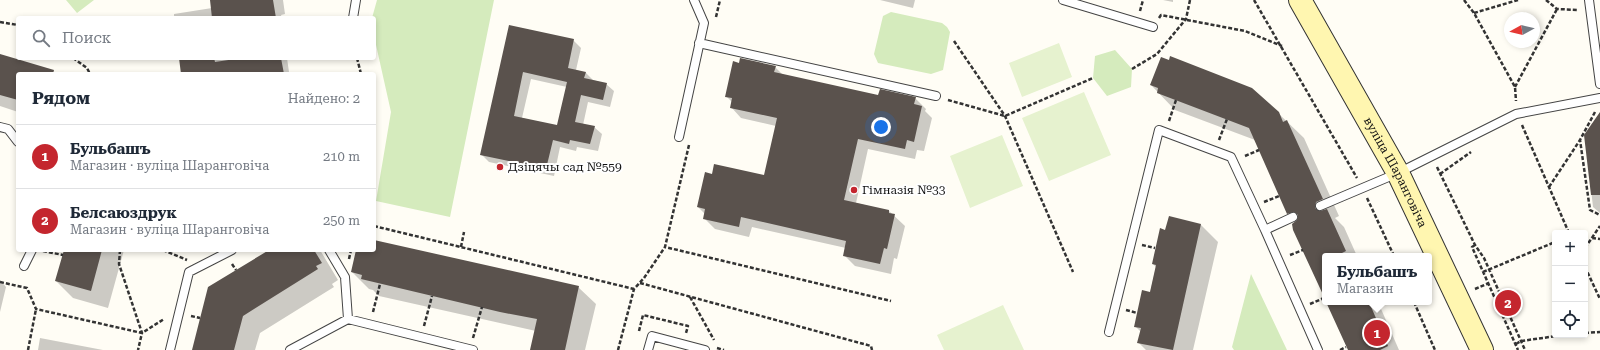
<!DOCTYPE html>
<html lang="ru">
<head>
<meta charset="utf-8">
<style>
	:root { --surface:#fff; --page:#f6f6f7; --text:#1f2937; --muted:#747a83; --line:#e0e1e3; --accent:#c4262e }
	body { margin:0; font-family:"Roboto Serif",serif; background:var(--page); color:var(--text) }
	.controls { position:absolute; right:12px; bottom:12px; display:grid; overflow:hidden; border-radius:4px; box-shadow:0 2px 6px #0003 }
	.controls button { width:36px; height:36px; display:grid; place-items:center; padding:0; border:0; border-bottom:1px solid var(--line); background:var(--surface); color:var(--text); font:20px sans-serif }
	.compass { position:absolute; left:1504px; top:12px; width:36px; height:36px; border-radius:50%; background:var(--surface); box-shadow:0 2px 6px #0003; rotate:262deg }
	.you { position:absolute; left:881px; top:127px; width:14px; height:14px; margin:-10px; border:3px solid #fff; border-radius:50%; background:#1a73e8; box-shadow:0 0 0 6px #1a73e833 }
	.badge { display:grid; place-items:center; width:26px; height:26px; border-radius:50%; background:var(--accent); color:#fff; font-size:13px; font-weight:700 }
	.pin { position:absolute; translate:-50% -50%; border:2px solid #fff; box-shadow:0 1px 4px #0006 }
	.popup { position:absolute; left:1322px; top:253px; width:110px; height:52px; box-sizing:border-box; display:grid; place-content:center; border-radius:4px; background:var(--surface); filter:drop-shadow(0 1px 3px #0005); font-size:13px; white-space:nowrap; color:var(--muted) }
	.popup b { font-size:15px; color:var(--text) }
	.popup::after { content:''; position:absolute; left:50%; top:100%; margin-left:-8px; border:8px solid transparent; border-top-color:var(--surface) }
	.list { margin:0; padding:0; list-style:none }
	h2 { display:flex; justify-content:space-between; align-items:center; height:52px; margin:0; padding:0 16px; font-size:17px }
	h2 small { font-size:13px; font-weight:400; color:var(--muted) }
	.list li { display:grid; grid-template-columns:26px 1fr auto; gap:12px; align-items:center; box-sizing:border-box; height:64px; padding:0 16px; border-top:1px solid var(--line) }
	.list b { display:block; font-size:15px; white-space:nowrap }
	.list p { margin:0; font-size:13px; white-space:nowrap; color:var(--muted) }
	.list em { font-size:13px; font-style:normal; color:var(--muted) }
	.icon { flex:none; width:22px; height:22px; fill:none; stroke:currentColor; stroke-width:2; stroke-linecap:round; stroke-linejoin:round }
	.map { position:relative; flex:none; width:1600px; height:350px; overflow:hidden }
	.search { position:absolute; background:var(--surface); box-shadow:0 2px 6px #0003; left:16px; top:16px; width:360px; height:44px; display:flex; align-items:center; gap:10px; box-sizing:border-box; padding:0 14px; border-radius:4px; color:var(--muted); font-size:15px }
	.panel { position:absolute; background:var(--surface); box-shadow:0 2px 6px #0003; left:16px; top:72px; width:360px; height:180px; border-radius:4px }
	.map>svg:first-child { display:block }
	.green { fill:#d5ebbd }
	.pitch { fill:#e6f2cf }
	.shadow { fill:#0003; fill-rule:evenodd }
	.building { fill:#5a524d; fill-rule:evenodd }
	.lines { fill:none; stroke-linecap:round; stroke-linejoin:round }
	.service-casing { stroke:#444; stroke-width:10 }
	.secondary-casing { stroke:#333; stroke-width:24 }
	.path { stroke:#333; stroke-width:2.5; stroke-dasharray:4 2; stroke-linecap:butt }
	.service { stroke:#fff; stroke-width:8 }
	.secondary { stroke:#fff6b0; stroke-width:22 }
	.poi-dot { fill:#c4262e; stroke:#fff; stroke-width:1.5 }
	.labels { text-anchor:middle; stroke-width:4; stroke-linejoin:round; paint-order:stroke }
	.poi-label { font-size:12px; fill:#111; stroke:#fff; text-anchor:start }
	.street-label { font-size:12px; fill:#111; stroke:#fff }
</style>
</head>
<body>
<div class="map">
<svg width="1600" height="350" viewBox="0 0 1600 350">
	<rect width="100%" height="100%" fill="#fffdf5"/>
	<!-- green -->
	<path class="green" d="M66,0H94L77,13Z
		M377,0H494L450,217L376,201L391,112L374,36V18H372Z
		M891,12L942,23L947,27L950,32L943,70L931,74L878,63L874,54L883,16Z
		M1115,50L1132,69L1131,87L1107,96L1093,78L1095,56Z
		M1251,274L1287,350H1234L1232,347Z"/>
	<!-- pitch -->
	<path class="pitch" d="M1059,43L1072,77L1022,97L1009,63Z
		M1084,92L1111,155L1049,181L1022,118Z
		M1002,135L1023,186L970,208L950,156Z
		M1003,305L1024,350H944L937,335Z"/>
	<!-- shadow -->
	<path class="shadow" d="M211,0H283L285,14L281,15L282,18H174V14L212,8Z
		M880,0H915L913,8Z
		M1163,0H1173V2Z
		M510,26L573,40L581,48L576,70L586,73L593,80L606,84L614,91L610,107L588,102L583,125L594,127L602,134L598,151L577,147L576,151L560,147L554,176L489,162L481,154ZM531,79L567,87L558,127L522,118Z
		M0,55L49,70L53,74H18V112L0,106Z
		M180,58H287L289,72L291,74H182Z
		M740,64L775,67L783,75L879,96L915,98L926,109L925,111L932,118L924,151L917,150L915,159L868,149L856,203L889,211L905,226L897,259L894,258L891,274L855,266L844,255L846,248L752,227L749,237L715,229L704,218L705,214L698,207L713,175L765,177L776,126L741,118L731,107L732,102L726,96Z
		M1151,85L1278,113L1304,138L1339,216L1335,218L1344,227L1357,256H1325V298L1296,222L1288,213L1255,140L1175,110Z
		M1600,116V213L1593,207L1585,135Z
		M1169,217L1201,225L1218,242L1193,350H1146L1139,343L1141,332L1135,326L1150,293L1156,267L1153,264L1166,231Z
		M374,241L578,287L596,304L585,350H531L536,331L379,296L373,290L369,289L352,272L357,250H374Z
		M65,250H124L108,308L73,298L56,281Z
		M271,250H320L338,280L332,284L334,287L260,333L255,350H193Z
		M0,280L6,287L0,312Z
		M1327,302H1378L1399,350H1349Z
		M40,338L103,350H38Z"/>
	<!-- building -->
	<path class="building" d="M210,0H273L276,18H212Z
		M509,25L574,39L568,68L586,72L584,78L607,83L603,100L581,95L575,122L595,126L590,144L570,140L569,144L553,140L546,169L480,155ZM523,72L567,82L557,125L514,116Z
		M0,54L54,70L53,74H18V100L0,95Z
		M1170,56L1252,88L1279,112L1283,122L1287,120L1323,199L1316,202L1315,208L1320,211L1327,209L1346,251L1336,256H1325V299L1293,230L1292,224L1297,220L1298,215L1294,212L1287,214L1249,128L1157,93L1158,88L1150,85L1161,57L1169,60Z
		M179,58H214L215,62L242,58H281L284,74H181Z
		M740,58L776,66L774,72L878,95L880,89L916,97L914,104L922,106L914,142L907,140L905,149L858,139L844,200L889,210V213L895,214L887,249L884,248L880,264L843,256L846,241L741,217L739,227L703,219L705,209L697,207L705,172L712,174L714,164L764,175L777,118L730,108L732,98L725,97L733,61L739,63Z
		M1600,112V195H1591L1584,135Z
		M1169,216L1201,224L1173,350L1137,343L1141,328L1134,327L1142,290L1150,292L1156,265L1152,264L1160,228L1165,230Z
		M374,240L579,286L565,350H530L537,319L500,312L361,279L362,275L351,272L356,250H374Z
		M64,250H102L91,291L55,281Z
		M269,250H314L322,263L316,266L318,269L243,316L234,350H192L208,287Z
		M1326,302H1369L1388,346L1380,350H1348Z"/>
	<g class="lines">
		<defs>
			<path id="service" d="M1063,0L1153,27
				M1589,0L1600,84
				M353,18L356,0
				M699,43L936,96
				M0,127L8,129L18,142
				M679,137L704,23L694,0
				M1320,206L1398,173L1516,114L1600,98
				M1265,230L1318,350
				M329,250L345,277L348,319
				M24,266L32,250
				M1109,332L1159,130L1231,157L1265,230L1293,217
				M170,350L189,272L232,250
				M290,350L348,319L473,350
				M648,350L652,336L705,350"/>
			<g id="secondary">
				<path id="s1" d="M1300,0L1398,173L1482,350"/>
			</g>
		</defs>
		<!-- service casing -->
		<use href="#service" class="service-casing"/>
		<!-- secondary casing -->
		<use href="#secondary" class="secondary-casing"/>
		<!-- path -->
		<path class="path" d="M1254,0L1357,178
			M1464,0L1474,13L1515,87L1516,101
			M1546,0L1557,9L1578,10
			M1140,11L1143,0
			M1474,13L1518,0
			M716,17L720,0
			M1159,18L1161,15L1245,31L1282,46
			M0,22L18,25
			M954,41L1005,116L1073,272
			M73,58L87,68L90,74
			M357,58L361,74
			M1132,69L1157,54L1186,19L1190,0
			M1515,87L1557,9
			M948,100L1005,116L1093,78
			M1595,112L1580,140L1590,210L1600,215
			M1169,121L1176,100
			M1522,125L1569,233
			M1219,140L1227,119
			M689,145L665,247L891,301
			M1245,156L1259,150
			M1437,167L1475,245L1484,258L1525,350
			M1440,174L1471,152
			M1549,187L1580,140
			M1367,198L1394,256
			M1264,202L1279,196
			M374,226L634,289
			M1592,238L1600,239
			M1142,245L1155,248
			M1475,245L1472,247L1518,350
			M461,247L464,232
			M1585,248L1600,226
			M120,250L119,264L142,333L138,350
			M163,250L187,260
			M43,251L63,255
			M1290,255L1303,250
			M349,259L351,250
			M232,264L236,270
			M1585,267L1600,299
			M1483,272L1555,242
			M0,282L27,288L36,309L142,333L164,319
			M640,283L871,346L872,350
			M1475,289L1489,283
			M690,297L714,340
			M1414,302L1435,350
			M1310,304L1324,298
			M1126,310L1137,313
			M373,312L380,284
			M191,316L200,318
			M424,326L432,296
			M639,331L643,315L688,326L686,333
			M1585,333L1600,332
			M473,338L482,307
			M1516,344L1521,341L1564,335
			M717,348L724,350
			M28,350L36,309
			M618,350L634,289L644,278L665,247
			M1340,350L1346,347"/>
		<!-- service -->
		<use href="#service" class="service"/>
		<!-- secondary -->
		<use href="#secondary" class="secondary"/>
	</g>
	<!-- markers -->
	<g class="poi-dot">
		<circle cx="500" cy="167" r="4"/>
		<circle cx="854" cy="190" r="4"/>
	</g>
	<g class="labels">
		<!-- poi labels -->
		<g class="poi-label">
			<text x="508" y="171">Дзіцячы сад №559</text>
			<text x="862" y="194">Гімназія №33</text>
		</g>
		<!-- street labels -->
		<g class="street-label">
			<text dy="4" stroke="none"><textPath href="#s1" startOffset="197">вуліца Шаранговіча</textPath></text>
		</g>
	</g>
</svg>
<div class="controls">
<button>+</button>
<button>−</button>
<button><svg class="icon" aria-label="locate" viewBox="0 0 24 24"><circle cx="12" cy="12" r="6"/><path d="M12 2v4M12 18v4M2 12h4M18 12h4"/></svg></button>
</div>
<svg class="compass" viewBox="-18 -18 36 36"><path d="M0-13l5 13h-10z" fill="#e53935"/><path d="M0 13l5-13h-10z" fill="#747a83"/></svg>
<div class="you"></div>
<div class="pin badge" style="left:1377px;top:333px">1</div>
<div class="popup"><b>Бульбашъ</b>Магазин</div>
<div class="pin badge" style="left:1508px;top:303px">2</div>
<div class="search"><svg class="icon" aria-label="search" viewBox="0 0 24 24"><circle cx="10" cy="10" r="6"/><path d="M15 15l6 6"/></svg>Поиск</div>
<section class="panel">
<h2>Рядом<small>Найдено: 2</small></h2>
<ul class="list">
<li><span class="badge">1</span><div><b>Бульбашъ</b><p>Магазин · вуліца Шаранговіча</p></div><em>210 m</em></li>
<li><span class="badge">2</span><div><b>Белсаюздрук</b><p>Магазин · вуліца Шаранговіча</p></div><em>250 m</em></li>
</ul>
</section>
</div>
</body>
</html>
